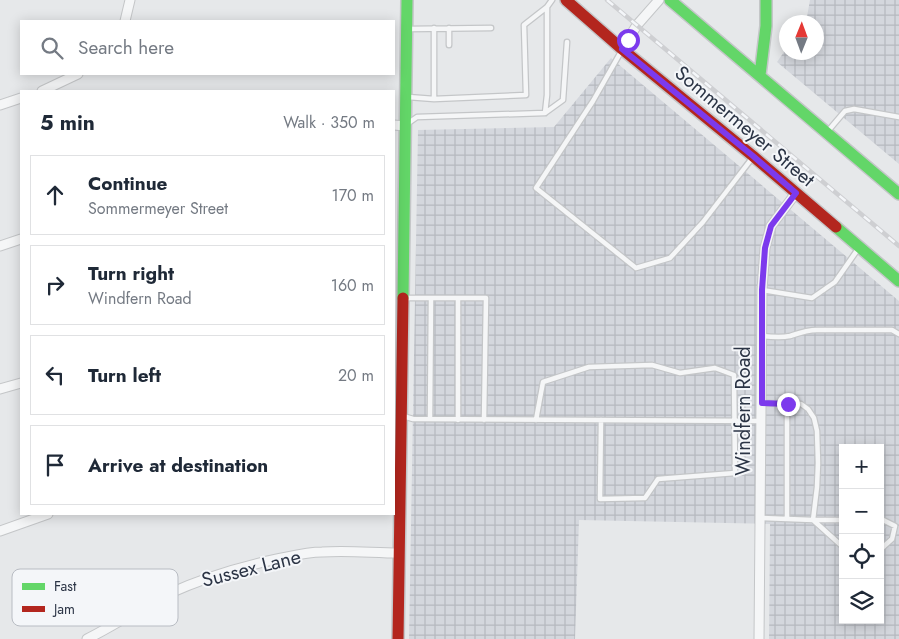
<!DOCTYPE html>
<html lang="en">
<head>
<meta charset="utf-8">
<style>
	:root { --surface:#fff; --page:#f6f6f7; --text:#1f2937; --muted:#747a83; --line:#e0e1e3 }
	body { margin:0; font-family:Jost,sans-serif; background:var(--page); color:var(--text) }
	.controls { position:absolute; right:15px; bottom:15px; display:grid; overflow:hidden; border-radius:0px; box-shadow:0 2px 12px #0003 }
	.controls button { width:45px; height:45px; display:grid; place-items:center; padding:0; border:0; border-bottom:1px solid var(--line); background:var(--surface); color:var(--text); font:25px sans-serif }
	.compass { position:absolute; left:779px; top:15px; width:45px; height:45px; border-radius:50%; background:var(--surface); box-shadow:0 2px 12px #0003; rotate:1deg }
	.stop { position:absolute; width:15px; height:15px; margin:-11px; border:4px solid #7c3aed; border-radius:50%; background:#fff }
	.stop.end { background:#7c3aed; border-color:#fff; box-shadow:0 1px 5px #0008 }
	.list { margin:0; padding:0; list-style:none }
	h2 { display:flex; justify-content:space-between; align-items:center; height:65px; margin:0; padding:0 20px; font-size:21px }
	h2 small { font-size:16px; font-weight:400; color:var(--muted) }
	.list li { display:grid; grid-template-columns:32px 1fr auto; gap:15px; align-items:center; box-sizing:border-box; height:80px; margin:0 10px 10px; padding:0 10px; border:1px solid var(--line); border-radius:0px }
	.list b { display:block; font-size:19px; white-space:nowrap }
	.list p { margin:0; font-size:16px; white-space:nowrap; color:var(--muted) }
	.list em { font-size:16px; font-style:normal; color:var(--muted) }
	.icon { flex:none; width:28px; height:28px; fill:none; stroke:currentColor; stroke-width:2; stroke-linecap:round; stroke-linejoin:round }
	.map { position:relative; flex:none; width:899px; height:639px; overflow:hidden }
	.search { position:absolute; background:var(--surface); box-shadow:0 2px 12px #0003; left:20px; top:20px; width:375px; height:55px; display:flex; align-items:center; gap:12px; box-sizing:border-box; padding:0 18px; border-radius:0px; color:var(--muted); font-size:19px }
	.panel { position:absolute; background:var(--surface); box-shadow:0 2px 12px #0003; left:20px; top:90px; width:375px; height:425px; border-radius:0px }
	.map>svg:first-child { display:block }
	.industrial { fill:url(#industrial-grid); fill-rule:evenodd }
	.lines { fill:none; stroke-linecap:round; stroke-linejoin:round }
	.lane-casing { stroke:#c4c6c8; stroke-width:7 }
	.street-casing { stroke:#c4c6c8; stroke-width:11 }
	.fast-casing { stroke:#c4c6c8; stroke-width:14 }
	.jam-casing { stroke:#c4c6c8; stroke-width:14 }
	.lane { stroke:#f5f6f7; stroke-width:4.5 }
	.street { stroke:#f5f6f7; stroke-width:9 }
	.fast { stroke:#63d668; stroke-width:11 }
	.jam { stroke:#b3261e; stroke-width:11 }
	.rail-casing { stroke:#cecfd2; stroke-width:4.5 }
	.rail { stroke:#f4f6f9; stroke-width:2.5; stroke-dasharray:8; stroke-linecap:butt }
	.route { stroke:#7c3aed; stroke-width:6 }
	.labels { text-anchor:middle; stroke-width:4; stroke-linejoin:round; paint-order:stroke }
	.street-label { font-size:20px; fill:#2b3445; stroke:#f4f6f9 }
	.key { fill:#f4f6f9; stroke:#b8bcc3; stroke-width:1 }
	.key-label { font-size:14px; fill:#2b3445 }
</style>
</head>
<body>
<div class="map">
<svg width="899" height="639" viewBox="0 0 899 639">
	<defs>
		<pattern id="industrial-grid" width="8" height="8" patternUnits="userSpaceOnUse" patternTransform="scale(1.25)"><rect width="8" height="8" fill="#d4d7dd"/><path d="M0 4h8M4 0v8" fill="none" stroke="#b6b9bf"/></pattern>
	</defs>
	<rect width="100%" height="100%" fill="#e6e8ea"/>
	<!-- industrial -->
	<path class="industrial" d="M810,0H899V164L777,62L786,49V52H816V22H806Z
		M611,58L899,301V639H769L770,524L579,520L575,639H409L418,130L554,127ZM843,448H880V620H843Z"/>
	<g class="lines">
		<defs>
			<path id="lane" d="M449,28V45
				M408,29L491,28
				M622,50L593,101L536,188L636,268L670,258L703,222L753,157
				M408,97L434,99L526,95L524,25L547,7L552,0
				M434,99V28
				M545,113L547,95V7
				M407,124L417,117L545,113L563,100L567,42
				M828,131L845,111L854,109L899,117
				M762,290L812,298L835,282L858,249
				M404,298H486L484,420
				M458,298V420
				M762,336C771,337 781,338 790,336C799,333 807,330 817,330H892L899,334
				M403,416L413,419L761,421
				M430,419L431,299
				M536,420L543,382L589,367L652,365L680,373L715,368L734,375L735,473L658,479L645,498L600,499L601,420
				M761,518L813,520L817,487L818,463L817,431L814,418L808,409L801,404L761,403
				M787,519V404
				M813,520L843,547
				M813,520H843
				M880,520H883L895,526L892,539L882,548H880"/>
			<path id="street" d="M125,21L130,0
				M622,49L637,25L659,0
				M42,91L78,74
				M0,105L21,98
				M394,125L405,126
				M0,246L21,239
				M0,389L21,383
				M0,531L48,514
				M87,639C115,625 140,608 168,594C203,578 239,567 277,559C292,556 307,552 322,552C348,550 374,553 399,553
				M759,639L762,290L765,248L771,226L796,193"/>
			<path id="fast" d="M670,0L899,194
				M760,75L766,26V0
				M836,227L899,281
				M403,298L407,0"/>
			<path id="jam" d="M566,0L622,49L753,156L836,227
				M398,639L403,298"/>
		</defs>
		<!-- lane casing -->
		<use href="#lane" class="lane-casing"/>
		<!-- street casing -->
		<use href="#street" class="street-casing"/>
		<!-- fast casing -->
		<use href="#fast" class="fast-casing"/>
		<!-- jam casing -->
		<use href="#jam" class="jam-casing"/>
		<!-- lane -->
		<use href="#lane" class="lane"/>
		<!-- street -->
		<use href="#street" class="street"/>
		<!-- fast -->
		<use href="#fast" class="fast"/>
		<!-- jam -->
		<use href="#jam" class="jam"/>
		<defs>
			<path id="rail" d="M607,0L899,246"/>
		</defs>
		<!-- rail casing -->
		<use href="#rail" class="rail-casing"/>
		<!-- rail -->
		<use href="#rail" class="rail"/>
	</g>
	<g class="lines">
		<!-- route -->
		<path class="route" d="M628,40L622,49L753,156L796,193L771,226L765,248L762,290V403L788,404"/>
	</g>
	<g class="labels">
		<!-- street labels -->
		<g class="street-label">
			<text transform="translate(745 126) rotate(40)" y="7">Sommermeyer Street</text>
			<text transform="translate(743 411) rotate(-90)" y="7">Windfern Road</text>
			<text transform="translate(251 568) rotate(-14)" y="7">Sussex Lane</text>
		</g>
	</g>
	<!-- legend -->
	<rect x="12" y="569" width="166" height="57" rx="8" class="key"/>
	<rect x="22" y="583" width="23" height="7" fill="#63d668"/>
	<rect x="22" y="606" width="23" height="6" fill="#b3261e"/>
	<g class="key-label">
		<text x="54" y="591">Fast</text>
		<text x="54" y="614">Jam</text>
	</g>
</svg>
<div class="controls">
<button>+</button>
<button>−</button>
<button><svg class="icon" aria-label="locate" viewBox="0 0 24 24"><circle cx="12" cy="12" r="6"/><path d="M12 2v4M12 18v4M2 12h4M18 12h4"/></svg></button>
<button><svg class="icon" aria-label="layers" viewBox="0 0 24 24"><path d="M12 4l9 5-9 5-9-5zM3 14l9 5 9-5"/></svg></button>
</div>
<svg class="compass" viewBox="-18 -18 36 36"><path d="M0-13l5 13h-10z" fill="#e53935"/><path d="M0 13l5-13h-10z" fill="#747a83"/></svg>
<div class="stop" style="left:628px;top:40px"></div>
<div class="stop end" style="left:788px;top:404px"></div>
<div class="search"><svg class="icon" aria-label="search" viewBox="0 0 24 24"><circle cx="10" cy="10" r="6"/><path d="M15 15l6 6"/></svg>Search here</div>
<section class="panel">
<h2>5 min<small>Walk · 350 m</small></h2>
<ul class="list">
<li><svg class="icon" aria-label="ahead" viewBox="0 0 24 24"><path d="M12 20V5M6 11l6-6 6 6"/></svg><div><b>Continue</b><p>Sommermeyer Street</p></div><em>170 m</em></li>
<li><svg class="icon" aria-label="right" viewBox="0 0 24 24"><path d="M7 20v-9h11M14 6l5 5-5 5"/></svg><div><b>Turn right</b><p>Windfern Road</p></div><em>160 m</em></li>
<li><svg class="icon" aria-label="left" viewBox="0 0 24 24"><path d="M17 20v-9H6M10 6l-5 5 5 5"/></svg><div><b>Turn left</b></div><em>20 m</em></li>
<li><svg class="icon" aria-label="arrive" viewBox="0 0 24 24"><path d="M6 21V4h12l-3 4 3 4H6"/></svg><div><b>Arrive at destination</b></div></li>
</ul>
</section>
</div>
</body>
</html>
